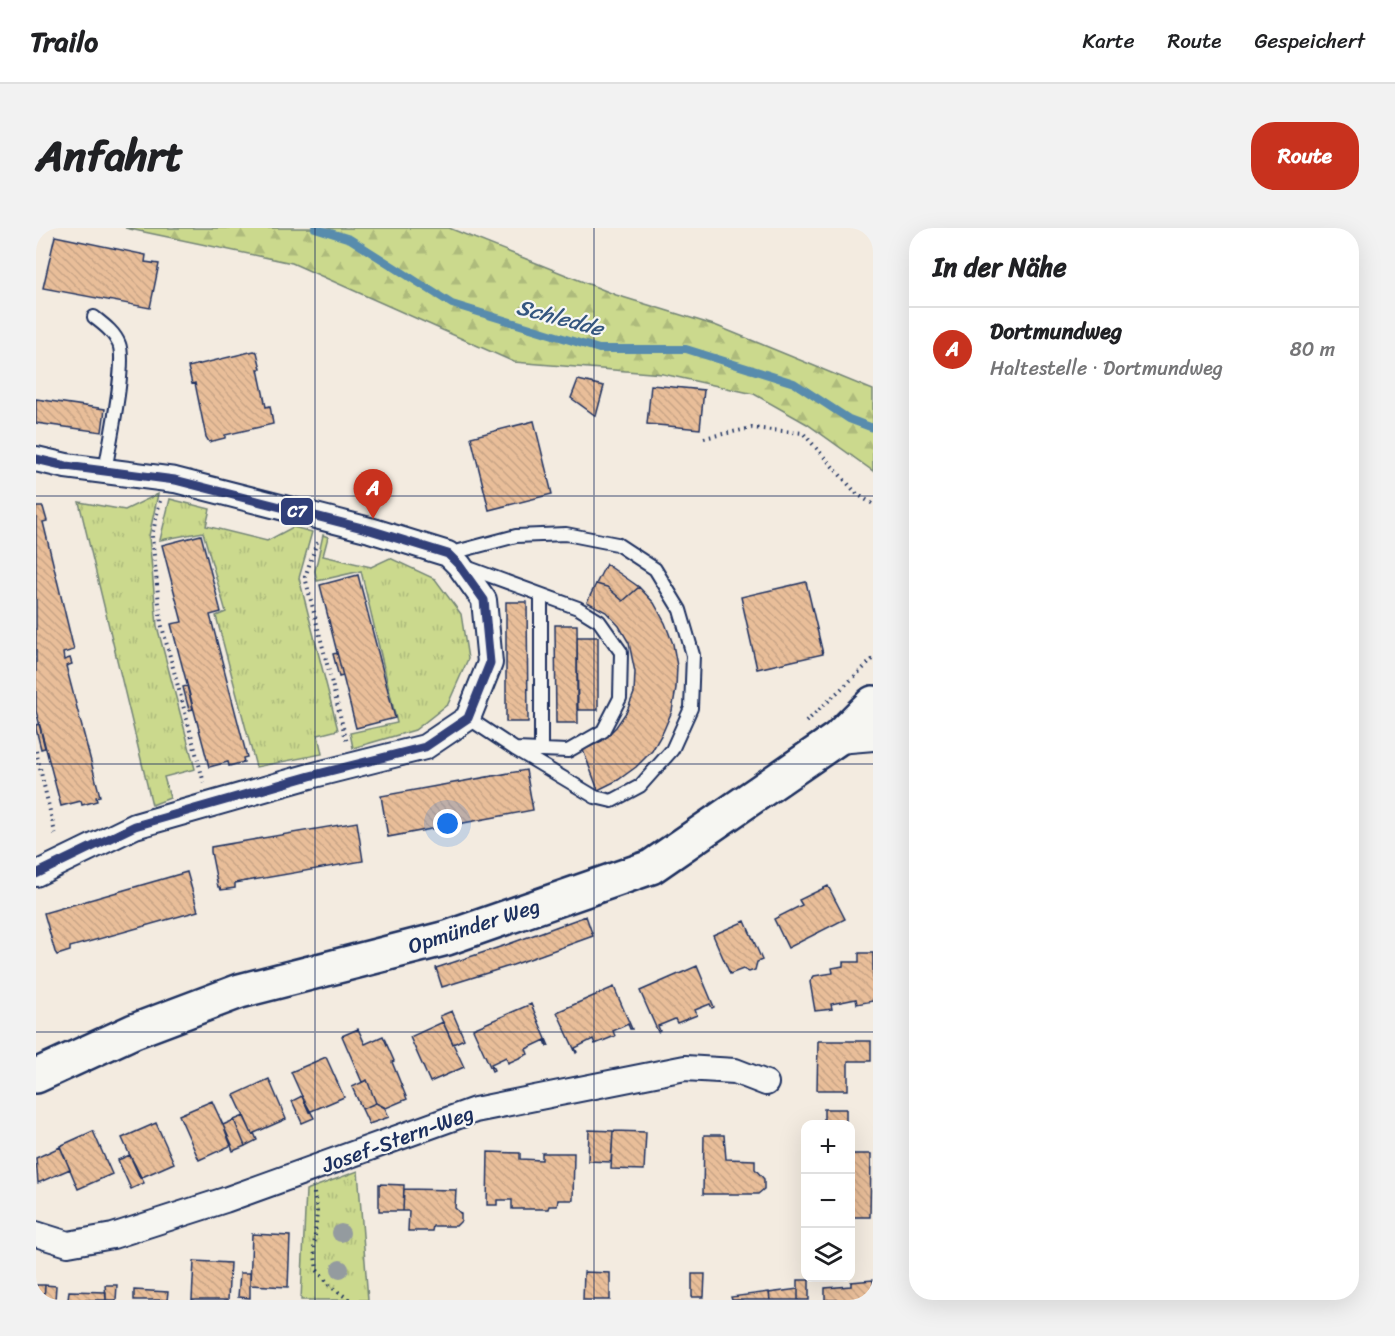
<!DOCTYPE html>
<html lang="de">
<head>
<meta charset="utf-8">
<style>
	:root { --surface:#fff; --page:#f2f2f2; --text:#202124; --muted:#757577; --line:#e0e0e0; --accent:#c8321e }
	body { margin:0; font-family:Sriracha,sans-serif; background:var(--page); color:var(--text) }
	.controls { position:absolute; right:18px; bottom:18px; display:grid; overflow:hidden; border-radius:12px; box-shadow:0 6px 24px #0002 }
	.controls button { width:54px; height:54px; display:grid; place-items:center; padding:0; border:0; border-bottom:2px solid var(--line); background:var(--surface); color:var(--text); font:30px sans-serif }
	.you { position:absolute; left:412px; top:596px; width:21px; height:21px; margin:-15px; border:4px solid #fff; border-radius:50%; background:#1a73e8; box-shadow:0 0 0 9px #1a73e833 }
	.badge { display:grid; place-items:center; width:39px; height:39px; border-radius:50%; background:var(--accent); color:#fff; font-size:20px; font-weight:700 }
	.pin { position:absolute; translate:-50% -50px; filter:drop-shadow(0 2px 3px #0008) }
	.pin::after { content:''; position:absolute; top:32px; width:21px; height:18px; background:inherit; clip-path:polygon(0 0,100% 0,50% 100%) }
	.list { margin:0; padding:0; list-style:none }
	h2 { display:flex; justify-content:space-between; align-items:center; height:78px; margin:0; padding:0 24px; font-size:26px }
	h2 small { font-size:20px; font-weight:400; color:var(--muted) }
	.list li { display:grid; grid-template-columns:39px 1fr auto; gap:18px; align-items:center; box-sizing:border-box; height:84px; padding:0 24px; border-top:2px solid var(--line) }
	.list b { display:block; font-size:22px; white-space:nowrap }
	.list p { margin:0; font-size:20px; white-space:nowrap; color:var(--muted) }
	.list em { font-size:20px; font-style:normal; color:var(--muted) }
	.icon { flex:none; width:33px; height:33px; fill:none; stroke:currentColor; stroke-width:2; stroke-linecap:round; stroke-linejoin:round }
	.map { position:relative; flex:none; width:837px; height:1072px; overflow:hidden; border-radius:24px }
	header { display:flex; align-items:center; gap:36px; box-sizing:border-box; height:84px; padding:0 30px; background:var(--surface); border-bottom:2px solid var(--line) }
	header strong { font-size:28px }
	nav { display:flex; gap:33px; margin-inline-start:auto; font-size:21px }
	.intro { display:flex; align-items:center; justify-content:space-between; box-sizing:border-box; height:144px; padding:0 36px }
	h1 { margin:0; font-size:42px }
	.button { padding:15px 27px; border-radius:24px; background:var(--accent); color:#fff; font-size:21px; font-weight:700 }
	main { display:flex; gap:36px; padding:0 36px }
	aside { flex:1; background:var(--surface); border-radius:24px; box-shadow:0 6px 24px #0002 }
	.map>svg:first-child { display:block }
	.grass { fill:url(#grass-tufts); stroke:#738476; stroke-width:1.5 }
	.forest { fill:url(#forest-firs); stroke:#738476; stroke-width:1.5 }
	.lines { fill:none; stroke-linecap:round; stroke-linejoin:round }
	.stream { stroke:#588cad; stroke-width:8 }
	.building { fill:url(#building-back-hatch); stroke:#1b2f5e; stroke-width:1.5 }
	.service-casing { stroke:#1b2f5e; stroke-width:16 }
	.minor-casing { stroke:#1b2f5e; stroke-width:28 }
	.tertiary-casing { stroke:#1b2f5e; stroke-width:34 }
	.secondary-casing { stroke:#1b2f5e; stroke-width:38 }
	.path { stroke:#1b2f5e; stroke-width:4; stroke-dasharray:1.5 4.5; stroke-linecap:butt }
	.service { stroke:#f6f6f2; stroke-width:12 }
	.minor { stroke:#f6f6f2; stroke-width:24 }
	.tertiary { stroke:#f6f6f2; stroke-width:30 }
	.secondary { stroke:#f6f6f2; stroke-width:33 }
	.bus-1-casing { stroke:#f6f6f2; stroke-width:14 }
	.bus-1 { stroke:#303f79; stroke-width:9 }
	.tree { fill:#949b9f }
	.grid { fill:none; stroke:#1b2f5e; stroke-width:1.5; stroke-opacity:0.55 }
	.labels { text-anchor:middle; stroke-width:4.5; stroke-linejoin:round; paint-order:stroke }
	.street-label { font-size:21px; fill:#1b2f5e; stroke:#f6f6f2 }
	.water-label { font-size:22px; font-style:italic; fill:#34567f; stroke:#f6f6f2 }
	.line-badge { stroke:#f6f6f2; stroke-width:2 }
	.badge-label { font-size:16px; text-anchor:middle; font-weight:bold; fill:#fff }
</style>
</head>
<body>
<header>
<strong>Trailo</strong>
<nav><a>Karte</a><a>Route</a><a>Gespeichert</a></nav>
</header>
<div class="intro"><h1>Anfahrt</h1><a class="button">Route</a></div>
<main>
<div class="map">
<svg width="837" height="1072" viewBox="0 0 837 1072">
	<defs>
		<pattern id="grass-tufts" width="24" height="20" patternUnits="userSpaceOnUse" patternTransform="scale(1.5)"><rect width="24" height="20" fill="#cbd98d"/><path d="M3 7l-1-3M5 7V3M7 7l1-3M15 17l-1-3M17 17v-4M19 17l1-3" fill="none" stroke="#aebb7c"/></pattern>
		<pattern id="forest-firs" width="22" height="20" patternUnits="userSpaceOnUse" patternTransform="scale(1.5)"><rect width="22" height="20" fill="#cbd98d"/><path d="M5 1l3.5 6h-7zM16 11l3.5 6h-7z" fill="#aebb7c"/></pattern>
		<pattern id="building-back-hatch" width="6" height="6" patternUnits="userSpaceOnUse" patternTransform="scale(1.5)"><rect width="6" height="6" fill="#e9be99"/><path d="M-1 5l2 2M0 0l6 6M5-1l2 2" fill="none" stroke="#c7a486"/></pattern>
	</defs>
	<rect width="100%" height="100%" fill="#f3ebe0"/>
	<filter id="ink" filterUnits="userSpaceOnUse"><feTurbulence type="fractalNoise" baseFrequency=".0167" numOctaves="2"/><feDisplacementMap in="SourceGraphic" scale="12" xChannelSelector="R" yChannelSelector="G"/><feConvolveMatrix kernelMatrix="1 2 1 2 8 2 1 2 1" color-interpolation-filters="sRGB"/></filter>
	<g filter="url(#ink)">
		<!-- grass -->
		<path class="grass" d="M122,266L113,308L121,398L159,541L128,549L134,570L116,577L43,274L89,282Z
			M134,271L174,281L170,298L231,313L257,299L276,304L263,350L302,502L282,507L286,526L220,539L180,388L190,384L167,304L124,312Z
			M287,307L292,309L287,328L335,339L354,330L399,351L425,386L432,431L412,476L379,502L317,520L314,505L361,495L325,343L281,353L279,343Z
			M322,943L332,1072H265L270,962Z"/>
		<!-- forest -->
		<path class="forest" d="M89,0H413L580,67L681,98L837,162V243L771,196L718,166L627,146L478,134L256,35Z"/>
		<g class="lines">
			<!-- stream -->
			<path class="stream" d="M279,0L314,11L416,76L563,121H650L758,155L813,191L837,200"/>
		</g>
		<!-- building -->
		<path class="building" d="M19,8L110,27L109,34L123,36L114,80L7,60Z
			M218,123L221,124L225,141H222L230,179L234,178L237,196L189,207V210L173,214L170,209L159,155L156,156L152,139Z
			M542,152L568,158L560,188L535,170Z
			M615,157L668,162L664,201L611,196Z
			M0,171L69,181L66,204L0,195Z
			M498,193L516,266L453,282L435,209Z
			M0,279H7L11,293L7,294L38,422L27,425L28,432L34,430L36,436L30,438L64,568L60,569L61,573L46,577L45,573L25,578L0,483Z
			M165,307L185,384L174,387L211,529L207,530L208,534L193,538L192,534L173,539L135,396L146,394L126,317Z
			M570,336L603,359L587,373L571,359L560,356Z
			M322,347L359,490L320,500L284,357Z
			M770,354L787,426L721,441L705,369Z
			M560,356L571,359L587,373L603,359L618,375L629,395L637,416L641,438L640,460L636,483L627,504L616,523L600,539L582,552L562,562L547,522L566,513L580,499L591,483L598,465L599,444L593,415L583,398L570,384L551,374Z
			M470,374H491L492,494H470Z
			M519,397H541L542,495H520Z
			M541,409H562V482H541Z
			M301,425L307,448L303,449L297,426Z
			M151,458L157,481L153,482L147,459Z
			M3,496L9,520L5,521L0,501V497Z
			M490,542L497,582L352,609L345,568Z
			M321,594L327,633L199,655V660L185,662L184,659H182L175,624V619Z
			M151,644L162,683L34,719V723L21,727L19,724L8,685Z
			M792,658L809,691L752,720L738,691L766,677L763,672Z
			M550,688L557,708L477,737L406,759L400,740L470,717Z
			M709,693L726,732L721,734L719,742L713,744L707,741L694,746L677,707Z
			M823,725H837V773L821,776L820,771L795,776L796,781L779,783L774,754L778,748L797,745L796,740L807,738V734H823Z
			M661,738L678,779L676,780L674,776L659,782L661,787L641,795L639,791L622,798L624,803L622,804L604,763Z
			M578,759L596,801H594L592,796L577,803L579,808L559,816L557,811L539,820L541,824L540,825L521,784Z
			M495,776L513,818H511L509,812L490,821L492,826L472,835L470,829L455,836L458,842L456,843L437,801Z
			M416,783L428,811L417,816L404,788Z
			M407,794L428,839L394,854L374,809Z
			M322,801L329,816L347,808L358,833L356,834L371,871L350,880L340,875L331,852L326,854L306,808Z
			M782,813H835V833H812V862H781Z
			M290,829L308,869L273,884L255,844Z
			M233,851L250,891L216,906L198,867Z
			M331,852L340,875L326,881L316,859Z
			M266,868L278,890L266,895L256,873Z
			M176,873L196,917L163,932L143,887Z
			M340,875L349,880L353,889L333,896L326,881Z
			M788,881H810V896H788Z
			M208,888L216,906L218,905L221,912L209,918L198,892Z
			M198,892L209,918L197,923L187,897Z
			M120,895L138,935L104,950L86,910Z
			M553,902L577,903L575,934L552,933Z
			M57,903L76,946L42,961L24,918Z
			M577,903L610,904L608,942L575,941Z
			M668,907H688L690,931L719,932V941L728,951V961L722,966H667Z
			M24,919L34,941L2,955L0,930Z
			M452,924L484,925V931L506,932V925H538L537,972H522L521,978H513L512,981H476V972H461V977H451Z
			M814,926H835L834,989H814Z
			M94,927L108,955L95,961L82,932Z
			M343,956L368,957L367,983H343Z
			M368,961L420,962L419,980L425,986V993L420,998H397L396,1003H372L373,983H367Z
			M216,1006L254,1008L252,1059L214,1057Z
			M158,1033L194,1035L192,1072H156Z
			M548,1044L574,1045V1072H547Z
			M204,1045H214V1070L202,1069Z
			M656,1046H669L668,1069H656Z
			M762,1052H773V1072H762Z
			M837,1052V1072H789V1060L815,1058V1054Z
			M0,1057H9L8,1072H0Z
			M9,1057L20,1058L19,1072H8Z
			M69,1057H81L80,1072H70Z
			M762,1061V1072H734L733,1065Z
			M98,1062L132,1064L131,1072H98Z
			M33,1063L70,1064V1072H32Z
			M733,1064L734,1072H696L695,1069Z"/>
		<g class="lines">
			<defs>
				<path id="service" d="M58,89C68,97 78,104 83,116C91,135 73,218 69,243
					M412,326L480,308L530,306L581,316L619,341L644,382L657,427L655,480L636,522L604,558L576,573L559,569L479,521
					M430,339L542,380L563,393L585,424L584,470L567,503L532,523L479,521L432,490
					M505,522V367"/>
				<path id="minor" d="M0,231L30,238L139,252L334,302L412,326L423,337L448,372L454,435L432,490L389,519L274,548L99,598L0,646
					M0,1006L32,1016L77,1008L189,972L439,882L649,840L699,843L730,855"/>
				<path id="tertiary" d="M802,510L837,507"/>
				<path id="secondary" d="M0,848L98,803L204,763L411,710L615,639L802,510L837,475"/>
			</defs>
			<!-- service casing -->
			<use href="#service" class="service-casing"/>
			<!-- minor casing -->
			<use href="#minor" class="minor-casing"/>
			<!-- tertiary casing -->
			<use href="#tertiary" class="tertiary-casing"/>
			<!-- secondary casing -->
			<use href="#secondary" class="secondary-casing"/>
			<!-- path -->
			<path class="path" d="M668,210L716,200L767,205L821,266L837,276
				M124,273L116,308L125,395L168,555
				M281,314L269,349L311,515
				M770,494L837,431
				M0,523L20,609
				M278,965L281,983L278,1021L281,1042L295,1059L314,1072"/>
			<!-- service -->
			<use href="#service" class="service"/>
			<!-- minor -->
			<use href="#minor" class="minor"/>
			<!-- tertiary -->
			<use href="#tertiary" class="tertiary"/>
			<!-- secondary -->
			<use href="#secondary" class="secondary"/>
			<defs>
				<path id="bus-1" d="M0,231L30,238L139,252L334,302L412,326L423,337L448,372L454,435L432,490L389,519L274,548L99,598L0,646"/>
			</defs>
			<!-- bus-1 casing -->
			<use href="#bus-1" class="bus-1-casing"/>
			<!-- bus-1 -->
			<use href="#bus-1" class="bus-1"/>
		</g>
		<!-- trees -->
		<g class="tree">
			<circle cx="305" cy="1005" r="9"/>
			<circle cx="304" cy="1041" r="9"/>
		</g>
	</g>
	<!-- grid -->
	<path class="grid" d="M279,0V1072M558,0V1072M0,268H837M0,536H837M0,804H837"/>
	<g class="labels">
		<!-- street labels -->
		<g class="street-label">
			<text transform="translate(438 698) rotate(-18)" y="7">Opmünder Weg</text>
			<text transform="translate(362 911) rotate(-20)" y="7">Josef-Stern-Weg</text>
		</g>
		<!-- water labels -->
		<g class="water-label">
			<text transform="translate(524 89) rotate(15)" y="8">Schledde</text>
		</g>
	</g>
	<rect class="line-badge" x="244" y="269" width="34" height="29" rx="6" fill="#303f79"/>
	<g class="badge-label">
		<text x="261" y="289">C7</text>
	</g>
</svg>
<div class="controls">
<button>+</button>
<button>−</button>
<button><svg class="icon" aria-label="layers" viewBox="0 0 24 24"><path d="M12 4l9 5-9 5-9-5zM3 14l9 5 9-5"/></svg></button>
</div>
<div class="you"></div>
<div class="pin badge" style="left:337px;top:291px">A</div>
</div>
<aside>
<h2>In der Nähe<small></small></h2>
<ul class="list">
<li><span class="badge">A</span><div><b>Dortmundweg</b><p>Haltestelle · Dortmundweg</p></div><em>80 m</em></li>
</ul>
</aside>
</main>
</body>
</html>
